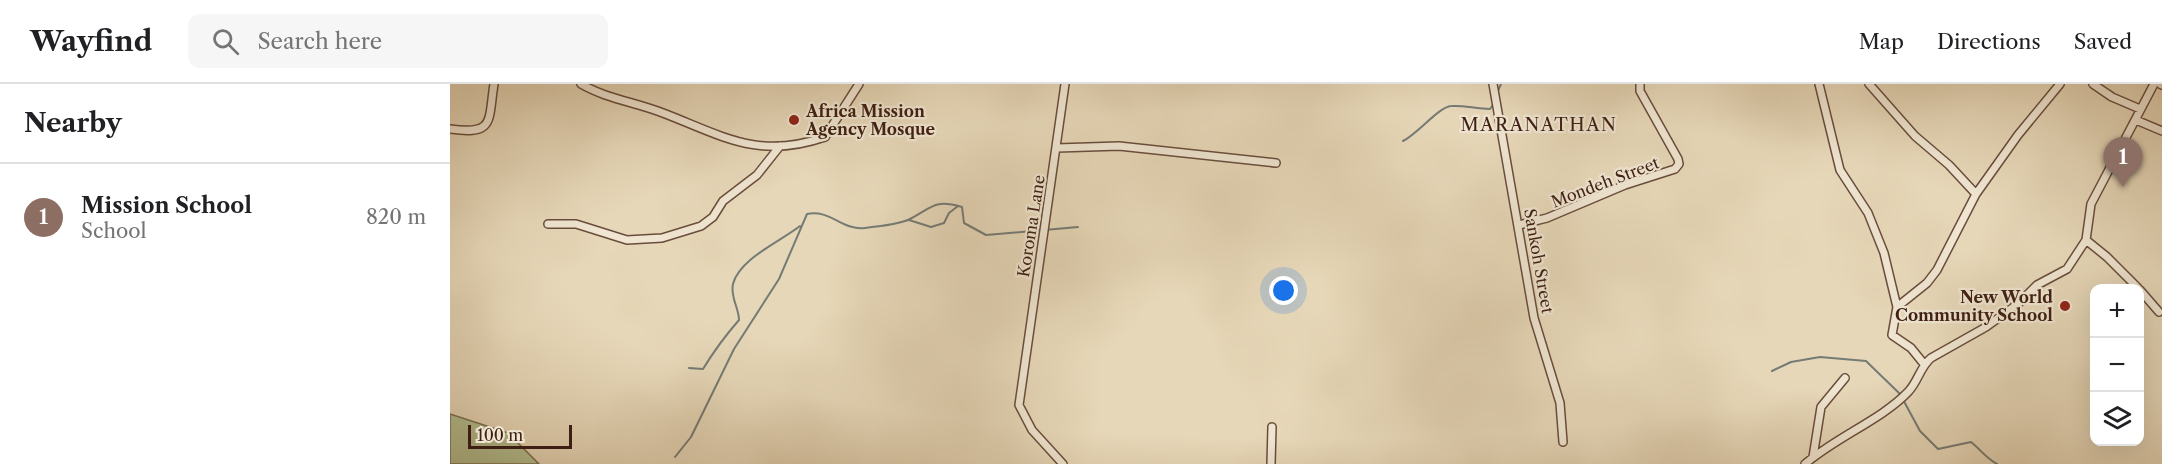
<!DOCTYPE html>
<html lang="en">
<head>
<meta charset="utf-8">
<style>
	:root { --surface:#fff; --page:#f6f6f6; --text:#202124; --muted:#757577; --line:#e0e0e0; --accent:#111827 }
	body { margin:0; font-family:"Libre Caslon Text",serif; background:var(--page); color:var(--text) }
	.controls { position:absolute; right:18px; bottom:18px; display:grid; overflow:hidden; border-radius:12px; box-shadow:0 6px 24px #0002 }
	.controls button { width:54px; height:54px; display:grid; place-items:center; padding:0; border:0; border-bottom:2px solid var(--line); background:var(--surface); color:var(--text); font:30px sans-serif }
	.scale { position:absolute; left:18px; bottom:15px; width:104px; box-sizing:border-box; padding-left:6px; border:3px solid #3f1f13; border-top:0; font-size:16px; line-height:21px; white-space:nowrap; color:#3f1f13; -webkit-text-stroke:4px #efe5d1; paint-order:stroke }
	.you { position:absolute; left:834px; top:207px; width:21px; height:21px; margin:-15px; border:4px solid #fff; border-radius:50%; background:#1a73e8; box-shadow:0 0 0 9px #1a73e833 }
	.badge { display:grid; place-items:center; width:39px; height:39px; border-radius:50%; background:var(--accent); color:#fff; font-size:20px; font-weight:700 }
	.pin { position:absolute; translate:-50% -50px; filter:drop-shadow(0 2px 3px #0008) }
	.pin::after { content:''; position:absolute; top:32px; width:21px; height:18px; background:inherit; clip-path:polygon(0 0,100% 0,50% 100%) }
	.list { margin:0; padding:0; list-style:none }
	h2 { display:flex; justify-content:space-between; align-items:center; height:78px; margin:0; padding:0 24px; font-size:26px }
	h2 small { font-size:20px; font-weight:400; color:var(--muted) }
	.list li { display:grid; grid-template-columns:39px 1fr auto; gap:18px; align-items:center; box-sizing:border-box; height:108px; padding:0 24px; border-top:2px solid var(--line) }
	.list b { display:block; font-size:22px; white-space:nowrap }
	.list p { margin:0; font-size:20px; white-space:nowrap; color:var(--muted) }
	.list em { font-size:20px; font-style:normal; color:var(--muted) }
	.icon { flex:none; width:33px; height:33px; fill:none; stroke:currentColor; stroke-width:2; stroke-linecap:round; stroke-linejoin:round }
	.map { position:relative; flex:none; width:1712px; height:380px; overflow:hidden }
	header { display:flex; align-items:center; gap:36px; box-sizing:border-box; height:84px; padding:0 30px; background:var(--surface); border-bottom:2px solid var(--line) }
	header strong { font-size:28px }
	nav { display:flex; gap:33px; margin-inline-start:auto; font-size:21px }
	.search { width:420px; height:54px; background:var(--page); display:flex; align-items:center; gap:15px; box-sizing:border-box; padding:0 21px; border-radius:12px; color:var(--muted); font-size:22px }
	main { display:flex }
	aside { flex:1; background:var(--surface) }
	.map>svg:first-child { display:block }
	.green { fill:#b2bf92; stroke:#786f52; stroke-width:1.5 }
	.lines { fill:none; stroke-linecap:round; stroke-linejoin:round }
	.stream { stroke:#757b75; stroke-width:2 }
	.minor-casing { stroke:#694d3c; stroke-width:10 }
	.minor { stroke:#efe5d1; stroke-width:7 }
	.poi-dot { fill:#8f2418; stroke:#efe5d1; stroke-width:2 }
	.labels { text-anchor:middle; stroke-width:4.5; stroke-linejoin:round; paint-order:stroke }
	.poi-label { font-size:16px; font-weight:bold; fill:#3f1f13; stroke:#efe5d1; text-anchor:start }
	.street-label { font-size:16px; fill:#3f1f13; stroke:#efe5d1 }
	.neighbourhood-label { font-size:18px; letter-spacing:1.5px; fill:#3f1f13; stroke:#efe5d1 }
</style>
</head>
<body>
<header>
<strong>Wayfind</strong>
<div class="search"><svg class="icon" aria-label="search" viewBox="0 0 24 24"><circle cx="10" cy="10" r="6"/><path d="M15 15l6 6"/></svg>Search here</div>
<nav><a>Map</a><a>Directions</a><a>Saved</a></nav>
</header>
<main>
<aside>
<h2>Nearby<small></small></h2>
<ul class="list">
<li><span class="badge" style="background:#8d6e63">1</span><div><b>Mission School</b><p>School</p></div><em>820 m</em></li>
</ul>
</aside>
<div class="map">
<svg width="1712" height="380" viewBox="0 0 1712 380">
	<rect width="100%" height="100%" fill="#e6d7b8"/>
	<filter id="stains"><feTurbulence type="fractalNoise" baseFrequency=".00333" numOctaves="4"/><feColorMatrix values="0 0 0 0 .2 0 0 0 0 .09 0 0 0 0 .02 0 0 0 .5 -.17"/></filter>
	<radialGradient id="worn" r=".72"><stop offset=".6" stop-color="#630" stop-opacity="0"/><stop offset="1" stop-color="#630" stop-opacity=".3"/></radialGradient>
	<!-- green -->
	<path class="green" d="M0,330L58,349L89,380H0Z"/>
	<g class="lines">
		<!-- stream -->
		<path class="stream" d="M1047,9L1051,0
			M953,57C969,49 989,22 1002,22C1013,21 1027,25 1040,25L1045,18
			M459,136L481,143L494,139L499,129L508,122
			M239,284L253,285C264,267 275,252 289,236C289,224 280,213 283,200C289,175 331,157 350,142
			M1322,287L1341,278L1370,273L1416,277L1450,310L1470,347L1488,365L1521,358C1531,366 1536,374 1547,380
			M225,373L241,353L284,265L329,195L357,130C380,125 393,147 415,144C429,142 448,141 460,135C483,123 484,115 512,123L514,139L536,151L628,143"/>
		<defs>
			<path id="minor" d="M131,0C157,15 185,18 213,29C273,52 308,76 375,53L409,0
				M1043,0L1084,234L1110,319L1113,358
				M1369,0L1390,86L1418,129L1434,169L1447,223L1442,251L1461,264L1474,280
				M1419,0L1465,52L1499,81L1526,110
				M1643,0L1662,13L1690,25
				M1710,0L1712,1
				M1686,36L1712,47
				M0,45C45,51 38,38 44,0
				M607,64L669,62L826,79
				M98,140H126L177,156L212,154L251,142L263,133L273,117L307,91L330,62
				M1069,141L1097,134L1175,101L1225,85L1229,80L1228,75L1190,7V0
				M1636,156L1657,173L1688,204
				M1690,206L1709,228
				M1447,223L1477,199L1487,186L1526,110L1568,51L1610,0
				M1363,373L1371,323L1395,294
				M613,380L582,346L569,321L615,0
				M821,380L822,343
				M1355,380C1386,353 1431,336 1458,308C1468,298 1470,283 1481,274L1536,243L1569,219L1587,201L1617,185L1636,156L1641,120L1704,0"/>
		</defs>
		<!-- minor casing -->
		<use href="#minor" class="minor-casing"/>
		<!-- minor -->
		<use href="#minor" class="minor"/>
	</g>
	<!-- markers -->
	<g class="poi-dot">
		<circle cx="344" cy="36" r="6"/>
		<circle cx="1615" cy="222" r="6"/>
	</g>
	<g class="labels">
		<!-- poi labels -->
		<g class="poi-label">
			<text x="356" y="33">Africa Mission<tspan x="356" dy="18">Agency Mosque</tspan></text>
			<text x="1603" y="219" text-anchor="end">New World<tspan x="1603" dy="18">Community School</tspan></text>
		</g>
		<!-- street labels -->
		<g class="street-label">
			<text transform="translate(1155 98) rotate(-21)" y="6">Mondeh Street</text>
			<text transform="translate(581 142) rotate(-81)" y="6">Koroma Lane</text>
			<text transform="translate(1089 177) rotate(80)" y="6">Sankoh Street</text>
		</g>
		<!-- neighbourhood labels -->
		<g class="neighbourhood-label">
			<text x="1089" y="47">MARANATHAN</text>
		</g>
	</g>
	<rect width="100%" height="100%" filter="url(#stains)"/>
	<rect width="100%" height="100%" fill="url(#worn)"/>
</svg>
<div class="controls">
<button>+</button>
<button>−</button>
<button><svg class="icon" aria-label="layers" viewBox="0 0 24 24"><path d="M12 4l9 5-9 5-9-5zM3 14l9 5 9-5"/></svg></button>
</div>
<div class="scale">100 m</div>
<div class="you"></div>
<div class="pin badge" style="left:1673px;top:103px;background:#8d6e63">1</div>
</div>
</main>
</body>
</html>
